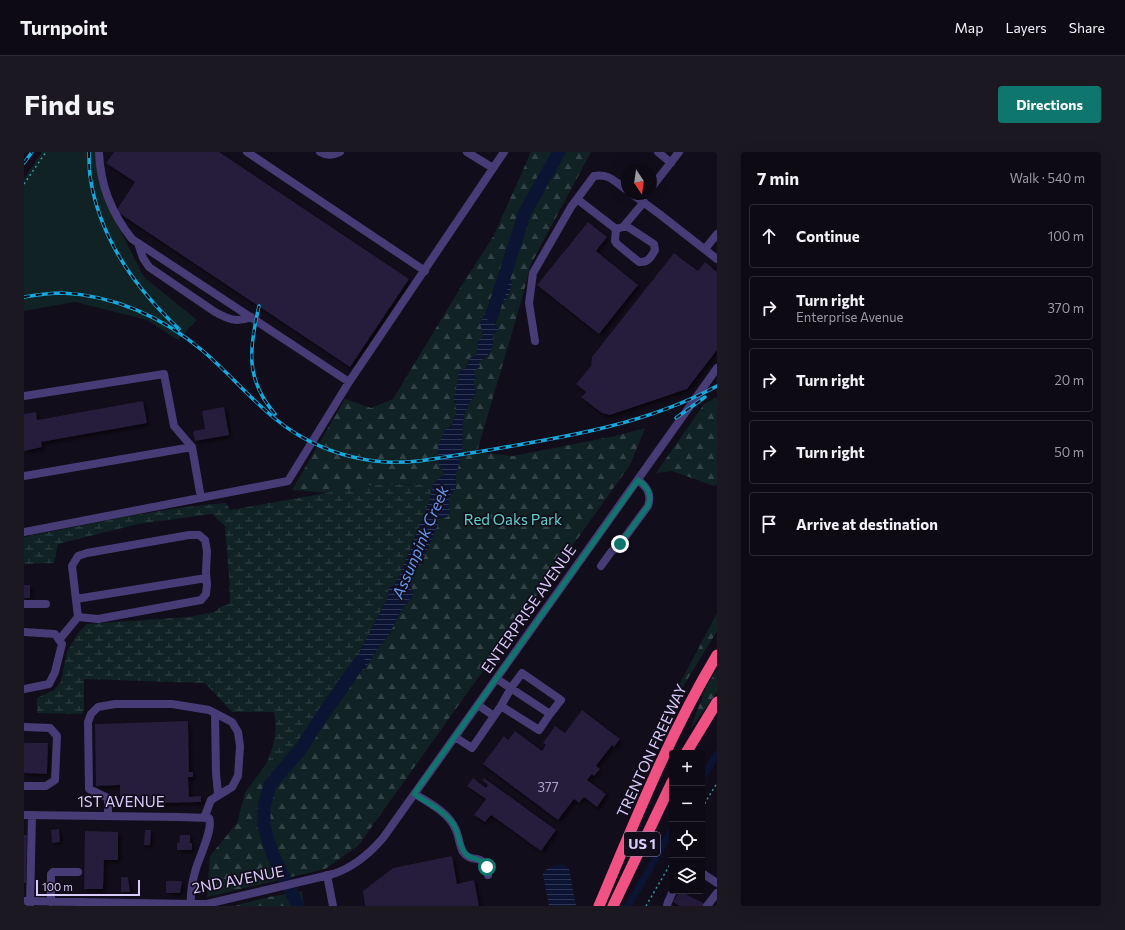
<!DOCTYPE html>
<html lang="en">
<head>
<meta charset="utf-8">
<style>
	:root { --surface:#0e0a14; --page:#1c1822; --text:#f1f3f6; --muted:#9b9aa0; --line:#2e2b34; --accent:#0f766e }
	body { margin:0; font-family:Commissioner,sans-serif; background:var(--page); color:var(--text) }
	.controls { position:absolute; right:12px; bottom:12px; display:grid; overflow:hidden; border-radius:4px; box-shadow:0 4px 16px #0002 }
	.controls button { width:36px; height:36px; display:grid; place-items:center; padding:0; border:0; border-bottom:1px solid var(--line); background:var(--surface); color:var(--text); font:20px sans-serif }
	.compass { position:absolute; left:597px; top:12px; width:36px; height:36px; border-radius:50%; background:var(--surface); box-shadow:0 4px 16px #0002; rotate:167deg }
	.scale { position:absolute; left:12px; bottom:10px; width:104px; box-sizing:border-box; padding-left:4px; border:2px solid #d9cbfa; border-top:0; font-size:11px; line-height:14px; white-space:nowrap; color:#d9cbfa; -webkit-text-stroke:3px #120d1b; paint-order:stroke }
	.stop { position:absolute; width:12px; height:12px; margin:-9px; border:3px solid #0f766e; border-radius:50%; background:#fff }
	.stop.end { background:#0f766e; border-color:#fff; box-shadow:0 1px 4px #0008 }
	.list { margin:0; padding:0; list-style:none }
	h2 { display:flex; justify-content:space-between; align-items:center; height:52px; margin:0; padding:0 16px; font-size:17px }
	h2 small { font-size:13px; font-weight:400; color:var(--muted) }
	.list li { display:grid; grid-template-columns:26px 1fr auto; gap:12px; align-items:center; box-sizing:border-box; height:64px; margin:0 8px 8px; padding:0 8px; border:1px solid var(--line); border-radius:4px }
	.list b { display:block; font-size:15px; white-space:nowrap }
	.list p { margin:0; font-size:13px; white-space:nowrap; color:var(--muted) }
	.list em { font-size:13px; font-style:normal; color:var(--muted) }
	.icon { flex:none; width:22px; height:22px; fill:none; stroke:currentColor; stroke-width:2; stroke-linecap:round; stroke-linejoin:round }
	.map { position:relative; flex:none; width:693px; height:754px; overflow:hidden; border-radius:4px }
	header { display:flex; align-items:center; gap:24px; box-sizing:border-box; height:56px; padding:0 20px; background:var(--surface); border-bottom:1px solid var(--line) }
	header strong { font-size:19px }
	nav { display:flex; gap:22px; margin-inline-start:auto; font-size:14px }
	.intro { display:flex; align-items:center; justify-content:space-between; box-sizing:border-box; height:96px; padding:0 24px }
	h1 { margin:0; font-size:28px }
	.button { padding:10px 18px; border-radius:4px; background:var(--accent); color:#fff; font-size:14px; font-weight:700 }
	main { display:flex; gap:24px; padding:0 24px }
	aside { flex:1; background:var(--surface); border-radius:4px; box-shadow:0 4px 16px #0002 }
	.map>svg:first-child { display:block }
	.grass { fill:#102224 }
	.forest { fill:url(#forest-firs) }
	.wetland { fill:url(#wetland-marsh) }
	.water { fill:url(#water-rules) }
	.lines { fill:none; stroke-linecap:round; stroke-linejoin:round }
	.canal { stroke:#0c1434; stroke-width:7 }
	.river { stroke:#0c1434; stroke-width:13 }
	.building { fill:#261b3a; filter:url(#shadow) }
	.path { stroke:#3797a2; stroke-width:1.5; stroke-dasharray:2 3; stroke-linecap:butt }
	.minor { stroke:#483c76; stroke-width:8 }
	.highway { stroke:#ef5283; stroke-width:11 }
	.rail-casing { stroke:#15a8dd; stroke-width:3.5 }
	.rail { stroke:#120d1b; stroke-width:2; stroke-dasharray:6; stroke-linecap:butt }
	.route { stroke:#0f766e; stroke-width:5 }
	.labels { text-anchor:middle; stroke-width:3.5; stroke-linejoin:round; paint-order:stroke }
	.number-label { font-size:13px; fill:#ac9fca }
	.shield { fill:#120d1b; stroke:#9d92b7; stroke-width:1 }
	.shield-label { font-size:14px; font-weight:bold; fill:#d9cbfa }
	.park-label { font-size:15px; fill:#60d2c8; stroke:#120d1b }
	.street-label { font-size:15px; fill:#d9cbfa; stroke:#120d1b }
	.water-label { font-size:16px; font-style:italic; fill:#6398f0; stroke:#120d1b }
</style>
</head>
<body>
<header>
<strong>Turnpoint</strong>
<nav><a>Map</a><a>Layers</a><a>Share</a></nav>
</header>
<div class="intro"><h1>Find us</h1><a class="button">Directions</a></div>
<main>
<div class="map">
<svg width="693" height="754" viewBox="0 0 693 754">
	<defs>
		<pattern id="forest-firs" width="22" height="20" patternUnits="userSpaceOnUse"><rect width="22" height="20" fill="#102224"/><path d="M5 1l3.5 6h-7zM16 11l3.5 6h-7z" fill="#324145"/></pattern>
		<pattern id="wetland-marsh" width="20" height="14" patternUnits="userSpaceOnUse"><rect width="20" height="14" fill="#102224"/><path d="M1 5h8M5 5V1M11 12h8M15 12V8" fill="none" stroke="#324145"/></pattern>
		<pattern id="water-rules" width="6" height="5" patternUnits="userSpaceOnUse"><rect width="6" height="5" fill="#0c1434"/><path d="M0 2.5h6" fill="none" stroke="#2f3552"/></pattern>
		<filter id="shadow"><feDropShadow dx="2.5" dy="2.5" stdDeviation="2" flood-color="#0009"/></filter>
	</defs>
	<rect width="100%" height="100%" fill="#120d1b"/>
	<!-- grass -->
	<path class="grass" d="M18,0H78L90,66L120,125L173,168L154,188L123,168L51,150L0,159V27Z"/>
	<!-- forest -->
	<path class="forest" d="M507,0H567L507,112L499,143L453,300L489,304L591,284L621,276L606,313L334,694L301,717L183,745L186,704L213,671L221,641L242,612L261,607L311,533L340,518L353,498L366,481L376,460L389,443C388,436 385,428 389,421C391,417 396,414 398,409C405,396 410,381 414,367L423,365L426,361C423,352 424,343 432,337C430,319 435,316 438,301C439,290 438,280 439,269C440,258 446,250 452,241L449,229L450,219L455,210L465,203L469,193V183L483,125L477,144L466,152L457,171L459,184L455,187L452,204L446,206L430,247L433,259L428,273L421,278L415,312L421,322L409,332L347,333L308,341L268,338L321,247L347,256L369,247L438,133L469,85Z
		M693,245V332L690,334L648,319L632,321L680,252Z
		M693,461V479L646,556L633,585L632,577Z
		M693,518V540L666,578L682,535Z
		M278,739L280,754H210L245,745Z"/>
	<!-- wetland -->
	<path class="wetland" d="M409,332L405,350L377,420L370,434L365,435L364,445L334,503L311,533L261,608L242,612C250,595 254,579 250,560H208L181,531L60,527V558L58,562L13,561V546L30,538L37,529L43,500L54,481L63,472L165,465L190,460L198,454L206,452L205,423L201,374L188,362L114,372L34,392L30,411L0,412V385C67,372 134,356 202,351L206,358L347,333Z"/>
	<!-- water -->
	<path class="water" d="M483,125L488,128C487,139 484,148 475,155L471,172L475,177L469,183C470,198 467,202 455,210L456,215L450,219L452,227L449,229L452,241C446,250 440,258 439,269C438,280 439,290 438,301C435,316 430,319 432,337C424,343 423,352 426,361L423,365L414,367V373L399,408L395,415L389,421L386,430L389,443L376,460L366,481L353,498L340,518L311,533L334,503L364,445L365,435L370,434L377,420L405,350L409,332L420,322L415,313L414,293L421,278L428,273L433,259L430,247L435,219L443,216L446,206L452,204L455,187L459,184L456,171L466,152L477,144Z
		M535,713H541L545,717L552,754H525L519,722C522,716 528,714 535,713Z"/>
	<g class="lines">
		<!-- canal -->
		<path class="canal" d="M678,626L693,602
			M604,754L648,678"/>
		<!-- river -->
		<path class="river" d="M468,163L501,60L535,0
			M274,754L248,701L240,674V655L246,633L276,598L294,570L335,511"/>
	</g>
	<!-- building -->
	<path class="building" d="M90,0H195L385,127L326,215L92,59L111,30L82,11Z
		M564,70L583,85L572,99L614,133L575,182L513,133Z
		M650,101L674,119L681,110L693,120V198L663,237L586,263L578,261L557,245L562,240L552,232L567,214L568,205Z
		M119,249L123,271L17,290L18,295L0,299V262L12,260L13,268Z
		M200,255L205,283L171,289L169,279L181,277L178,259Z
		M0,433H6V446H0Z
		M558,558L596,587L590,595L588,593L572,614L576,617L570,624L568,622L563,628L582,642L573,655L560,645L555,651L550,647L534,668L459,612L480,584L484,588L491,579L518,599L522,593L519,591L531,574L541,581Z
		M164,569L165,620H169V625H164L165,645L177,644V650L96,652V633L72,634L71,572Z
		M0,591H24L23,622L0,621Z
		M449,626L462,636L464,633L458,628L460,626L532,678L517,699L467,663L461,670L450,663L462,647L443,634Z
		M35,677L36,690L28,691L27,678Z
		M121,678H127L126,693H120Z
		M61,679L94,680V708H80L79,737H60Z
		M0,683H3L2,731H0Z
		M156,683H166V691H168V698H153V691H155Z
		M428,704L433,732L450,728L455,754H341L339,739L369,716Z
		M97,725H104L106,740H97Z
		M142,729H158L156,741H142Z
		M656,739L681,752L680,754H656L649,750Z"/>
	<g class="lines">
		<!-- path -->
		<path class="path" d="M0,32L22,0
			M678,656L693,631
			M622,754L648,709"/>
		<!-- minor -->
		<path class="minor" d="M75,0C76,32 88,62 108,87L325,230
			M223,0L401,119
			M296,0C303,4 310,3 316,0
			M443,0L469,16
			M634,0L647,11
			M627,36L655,0
			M608,42L634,61L693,107
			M553,47L592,77L599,75H604L630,92L631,98C627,105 624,111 615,110L593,92L591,89L592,77
			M599,75L620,50
			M114,91L119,106L125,115L191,160C204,167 212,171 227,165
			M681,97L693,82
			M511,189L505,151L509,121L547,55L570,24C585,21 591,30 603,38
			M0,244L140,222L150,274L168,295L177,346
			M0,324L168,295
			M0,380L264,329L325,230L480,0
			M577,414L587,400L596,392L624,354C628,342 623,335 614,328
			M52,447L182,426
			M0,452H22
			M0,480L31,482L38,492L31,520L25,532L0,537
			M35,488L54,465L48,414L54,404L63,401L165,383H175L181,388L183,399L182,420L183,433L182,442L177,448L74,467L54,465
			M473,527L526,562L537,548L498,521L487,536L477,554L515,578L526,562
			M454,553L470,564
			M191,562L192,621L194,642
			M0,575L26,576L33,584L31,628L22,634H0
			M431,585L448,596L477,554
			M391,642C405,651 424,660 431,676C435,683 435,693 439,700C449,714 459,697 464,723
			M0,663L155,665L185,666C190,677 174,707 171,720C168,731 166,742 167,754
			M84,664V646L65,637L64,570L67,562L74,555L91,552H148L185,558L208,570L214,580L216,594L214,624L208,635L187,648L180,666
			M678,721L693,731
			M303,723L309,754
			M0,749L167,752H183L309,722C328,716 346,701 359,686L693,216
			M27,750V722L29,720H54
			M6,753L8,663
			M643,754L644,750L649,739
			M683,754L693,741"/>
		<!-- highway -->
		<path class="highway" d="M662,601L693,550
			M575,754C611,669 645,583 693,503
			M589,754L648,630"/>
		<defs>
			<path id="rail" d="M65,0C65,8 65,16 66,24C75,85 111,136 155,177
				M0,11L8,0
				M0,145C12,143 25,141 38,141C90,143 140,166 179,199C212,227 238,262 276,284C302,299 332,308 362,310C392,312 423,304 453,300C535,286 619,274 693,234
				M235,154C225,197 221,227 251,262
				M652,266L681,245"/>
		</defs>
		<!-- rail casing -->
		<use href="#rail" class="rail-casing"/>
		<!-- rail -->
		<use href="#rail" class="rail"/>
	</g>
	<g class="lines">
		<!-- route -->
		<path class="route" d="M463,715C458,705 447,709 441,701C435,694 435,683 431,675C423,660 404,651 390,642L614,328C623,335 629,342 624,354L596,392"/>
	</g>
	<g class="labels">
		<!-- number labels -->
		<g class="number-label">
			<text x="524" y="640">377</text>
		</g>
		<!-- shield labels -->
		<rect class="shield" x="600" y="680" width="36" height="24" rx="3"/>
		<g class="shield-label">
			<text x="618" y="697">US 1</text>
		</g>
		<!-- park labels -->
		<g class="park-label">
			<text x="489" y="373">Red Oaks Park</text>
		</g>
		<!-- street labels -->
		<g class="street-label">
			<text transform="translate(505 457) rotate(-55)" y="5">ENTERPRISE AVENUE</text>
			<text transform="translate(628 599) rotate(-65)" y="5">TRENTON FREEWAY</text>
			<text x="97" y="655">1ST AVENUE</text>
			<text transform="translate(214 728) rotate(-11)" y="5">2ND AVENUE</text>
		</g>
		<!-- water labels -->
		<g class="water-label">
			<text transform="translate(396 390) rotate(-67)" y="6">Assunpink Creek</text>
		</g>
	</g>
</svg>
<div class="controls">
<button>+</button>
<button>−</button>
<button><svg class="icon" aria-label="locate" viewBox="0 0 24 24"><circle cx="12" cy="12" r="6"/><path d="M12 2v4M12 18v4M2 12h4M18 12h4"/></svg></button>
<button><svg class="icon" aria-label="layers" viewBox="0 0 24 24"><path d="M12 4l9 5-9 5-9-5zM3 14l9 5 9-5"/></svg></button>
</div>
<svg class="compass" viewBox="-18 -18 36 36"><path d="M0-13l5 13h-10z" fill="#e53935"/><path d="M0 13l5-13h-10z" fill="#9b9aa0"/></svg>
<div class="scale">100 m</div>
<div class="stop" style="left:463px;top:715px"></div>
<div class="stop end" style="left:596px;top:392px"></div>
</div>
<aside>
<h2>7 min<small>Walk · 540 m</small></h2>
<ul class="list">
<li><svg class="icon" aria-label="ahead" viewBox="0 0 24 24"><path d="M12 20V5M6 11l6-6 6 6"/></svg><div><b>Continue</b></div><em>100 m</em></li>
<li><svg class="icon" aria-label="right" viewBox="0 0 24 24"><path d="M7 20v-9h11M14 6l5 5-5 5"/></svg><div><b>Turn right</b><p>Enterprise Avenue</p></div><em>370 m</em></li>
<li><svg class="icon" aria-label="right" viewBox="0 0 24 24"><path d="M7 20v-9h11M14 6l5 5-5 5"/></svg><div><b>Turn right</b></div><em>20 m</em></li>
<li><svg class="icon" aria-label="right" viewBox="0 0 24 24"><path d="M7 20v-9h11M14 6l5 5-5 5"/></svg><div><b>Turn right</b></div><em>50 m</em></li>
<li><svg class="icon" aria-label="arrive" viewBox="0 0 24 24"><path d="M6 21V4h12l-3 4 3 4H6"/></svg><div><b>Arrive at destination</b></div></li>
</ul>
</aside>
</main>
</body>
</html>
